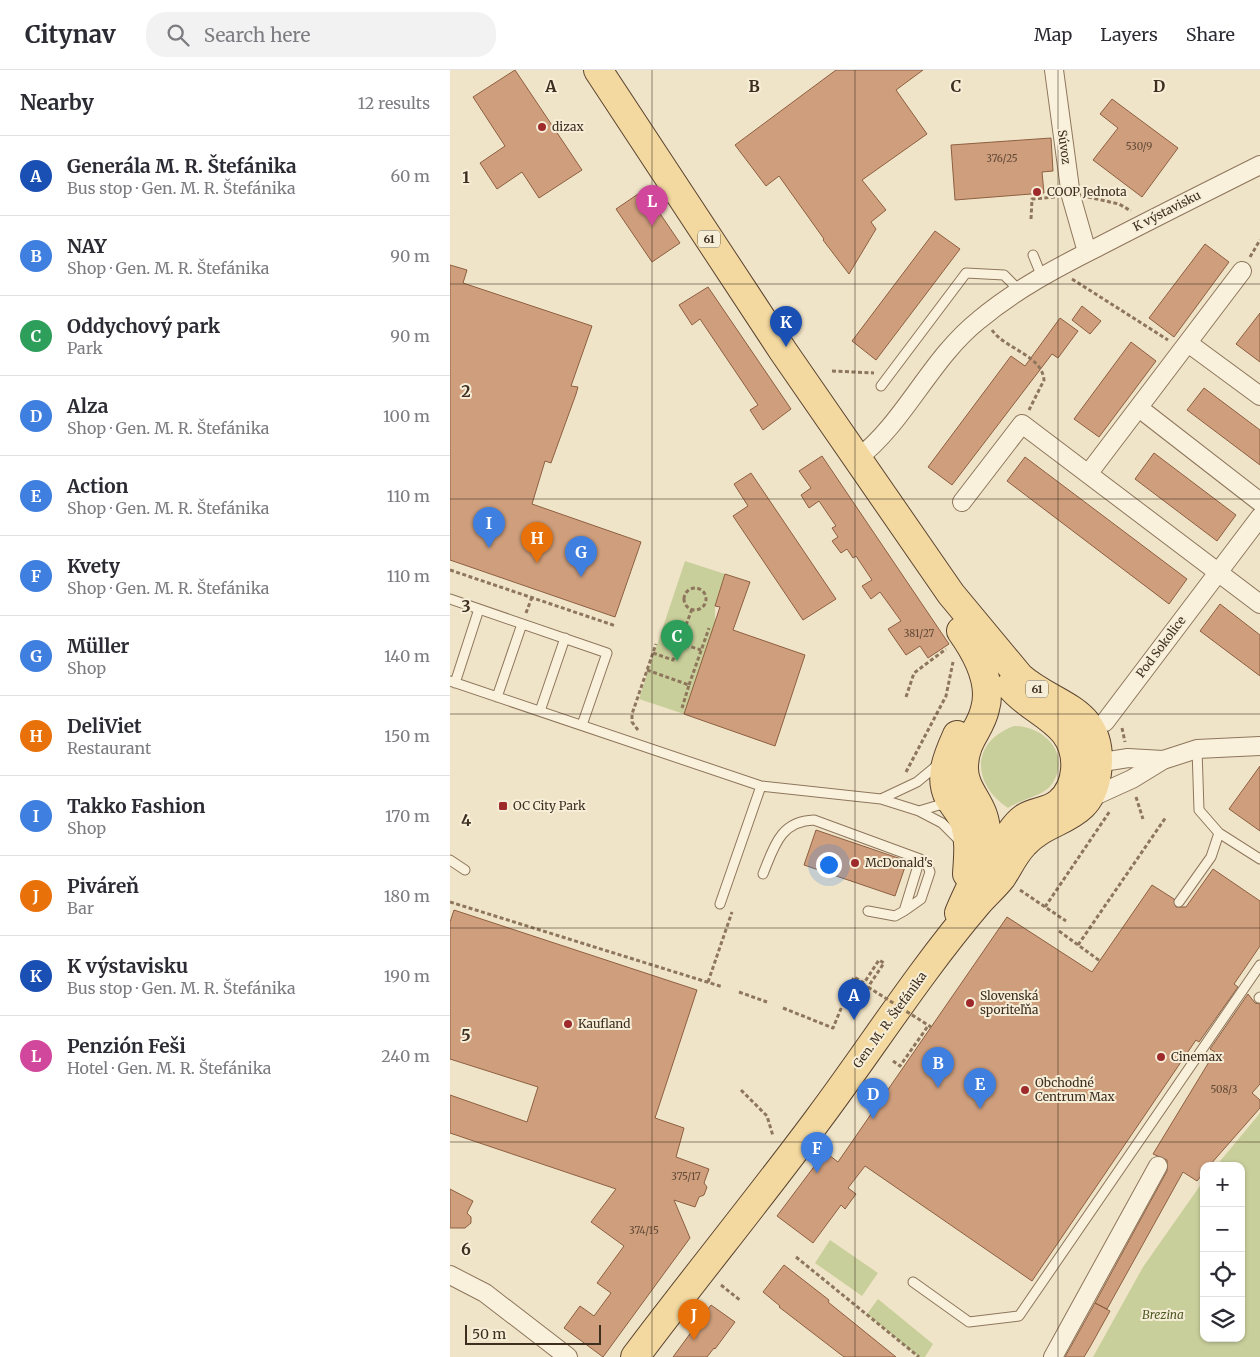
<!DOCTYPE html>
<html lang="en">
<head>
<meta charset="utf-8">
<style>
	:root { --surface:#fff; --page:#f2f2f3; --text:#2b2b33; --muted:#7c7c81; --line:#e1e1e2; --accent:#2563eb }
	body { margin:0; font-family:Merriweather,serif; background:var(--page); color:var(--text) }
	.controls { position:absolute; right:15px; bottom:15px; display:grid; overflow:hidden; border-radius:10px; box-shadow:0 1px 4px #0004 }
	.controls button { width:45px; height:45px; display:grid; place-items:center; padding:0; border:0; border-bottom:1px solid var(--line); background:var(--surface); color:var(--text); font:25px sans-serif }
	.scale { position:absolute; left:15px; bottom:12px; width:136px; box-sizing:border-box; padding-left:5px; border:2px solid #3d2e20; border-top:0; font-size:14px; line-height:18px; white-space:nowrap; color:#3d2e20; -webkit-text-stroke:4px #f7eed8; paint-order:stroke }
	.you { position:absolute; left:378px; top:794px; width:18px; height:18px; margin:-12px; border:4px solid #fff; border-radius:50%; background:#1a73e8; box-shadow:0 0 0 8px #1a73e833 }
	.badge { display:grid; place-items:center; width:32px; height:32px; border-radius:50%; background:var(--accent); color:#fff; font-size:16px; font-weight:700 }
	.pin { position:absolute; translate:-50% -41px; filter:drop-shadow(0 1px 2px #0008) }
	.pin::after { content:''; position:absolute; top:26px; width:18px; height:15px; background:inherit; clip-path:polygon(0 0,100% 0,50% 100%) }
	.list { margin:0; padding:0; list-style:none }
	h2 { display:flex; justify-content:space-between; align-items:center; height:65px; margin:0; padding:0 20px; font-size:21px }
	h2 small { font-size:16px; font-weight:400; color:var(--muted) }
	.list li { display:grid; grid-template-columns:32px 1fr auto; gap:15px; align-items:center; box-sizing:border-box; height:80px; padding:0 20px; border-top:1px solid var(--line) }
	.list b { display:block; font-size:19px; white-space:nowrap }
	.list p { margin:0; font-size:16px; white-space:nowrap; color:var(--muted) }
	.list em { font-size:16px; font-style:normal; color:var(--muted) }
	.icon { flex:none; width:28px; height:28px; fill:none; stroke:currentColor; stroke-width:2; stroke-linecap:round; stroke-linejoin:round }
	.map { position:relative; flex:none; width:810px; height:1287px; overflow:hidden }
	header { display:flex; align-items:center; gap:30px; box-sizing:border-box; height:70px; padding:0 25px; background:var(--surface); border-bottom:1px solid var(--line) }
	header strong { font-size:24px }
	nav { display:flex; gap:28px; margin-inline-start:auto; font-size:18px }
	.search { width:350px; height:45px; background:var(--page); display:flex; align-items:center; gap:12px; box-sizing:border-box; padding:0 18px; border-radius:20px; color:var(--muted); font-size:19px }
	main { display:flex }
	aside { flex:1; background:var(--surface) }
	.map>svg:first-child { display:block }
	.green { fill:#c9cf9b }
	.building { fill:#cf9f7d; stroke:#8d5f41 }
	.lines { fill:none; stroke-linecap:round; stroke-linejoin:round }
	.service-casing { stroke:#8d765c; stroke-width:11 }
	.minor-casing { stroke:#8d765c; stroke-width:20 }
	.primary-casing { stroke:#5b4430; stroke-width:30 }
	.path { stroke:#8d765c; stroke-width:3; stroke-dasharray:4 2.5; stroke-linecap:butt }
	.service { stroke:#faf1dc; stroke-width:9 }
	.minor { stroke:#faf1dc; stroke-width:18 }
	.primary { stroke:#f3d9a0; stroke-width:28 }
	.path-bridge { stroke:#8d765c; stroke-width:3; stroke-dasharray:4 2.5; stroke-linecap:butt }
	.grid { fill:none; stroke:#3d2e20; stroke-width:1; stroke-opacity:0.55 }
	.poi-dot { fill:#9e2a2b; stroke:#f7eed8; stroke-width:2 }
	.labels { text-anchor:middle; stroke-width:4; stroke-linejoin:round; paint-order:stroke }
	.number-label { font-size:10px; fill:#624a37 }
	.shield { fill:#f7eed8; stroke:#756857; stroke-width:1 }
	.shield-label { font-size:11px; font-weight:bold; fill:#3d2e20 }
	.poi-label { font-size:12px; fill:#3d2e20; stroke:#f7eed8; text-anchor:start }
	.street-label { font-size:12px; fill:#3d2e20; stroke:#f7eed8 }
	.park-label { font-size:12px; font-style:italic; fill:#4d5a26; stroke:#f7eed8 }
	.grid-label { font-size:16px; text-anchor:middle; font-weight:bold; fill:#3d2e20; stroke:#f7eed8; stroke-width:4; stroke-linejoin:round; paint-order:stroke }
</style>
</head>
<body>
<header>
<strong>Citynav</strong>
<div class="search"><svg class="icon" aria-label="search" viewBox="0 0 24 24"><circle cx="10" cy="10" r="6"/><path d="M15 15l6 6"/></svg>Search here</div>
<nav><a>Map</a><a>Layers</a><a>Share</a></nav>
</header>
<main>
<aside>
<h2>Nearby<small>12 results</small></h2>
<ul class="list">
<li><span class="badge" style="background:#1a4fb4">A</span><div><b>Generála M. R. Štefánika</b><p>Bus stop · Gen. M. R. Štefánika</p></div><em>60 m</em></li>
<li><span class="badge" style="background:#3f7fe0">B</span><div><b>NAY</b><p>Shop · Gen. M. R. Štefánika</p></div><em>90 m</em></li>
<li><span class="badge" style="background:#2e9e5b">C</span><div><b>Oddychový park</b><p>Park</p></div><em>90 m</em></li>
<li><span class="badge" style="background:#3f7fe0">D</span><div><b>Alza</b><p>Shop · Gen. M. R. Štefánika</p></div><em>100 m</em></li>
<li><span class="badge" style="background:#3f7fe0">E</span><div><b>Action</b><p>Shop · Gen. M. R. Štefánika</p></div><em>110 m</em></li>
<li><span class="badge" style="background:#3f7fe0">F</span><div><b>Kvety</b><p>Shop · Gen. M. R. Štefánika</p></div><em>110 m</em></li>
<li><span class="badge" style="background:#3f7fe0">G</span><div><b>Müller</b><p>Shop</p></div><em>140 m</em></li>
<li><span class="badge" style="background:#e8710a">H</span><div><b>DeliViet</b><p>Restaurant</p></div><em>150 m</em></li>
<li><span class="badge" style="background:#3f7fe0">I</span><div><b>Takko Fashion</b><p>Shop</p></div><em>170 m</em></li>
<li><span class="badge" style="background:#e8710a">J</span><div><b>Piváreň</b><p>Bar</p></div><em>180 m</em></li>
<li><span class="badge" style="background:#1a4fb4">K</span><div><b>K výstavisku</b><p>Bus stop · Gen. M. R. Štefánika</p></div><em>190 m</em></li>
<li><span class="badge" style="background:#d1479c">L</span><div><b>Penzión Feši</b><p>Hotel · Gen. M. R. Štefánika</p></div><em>240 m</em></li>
</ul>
</aside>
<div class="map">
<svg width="810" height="1287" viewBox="0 0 810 1287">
	<rect width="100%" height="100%" fill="#f0e4c8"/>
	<!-- green -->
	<path class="green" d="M235,491L275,504L265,536V554L234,644L189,629Z
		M564,656C594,656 622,684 602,714C594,726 571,729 558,738C522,714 520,672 564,656Z
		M810,1043V1287H643L693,1197L754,1110V1268H791V1096H766Z
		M380,1170L428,1203L412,1226L365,1193Z
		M428,1229L483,1274L475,1287H469L417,1244Z"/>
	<!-- building -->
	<path class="building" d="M65,0L132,100L89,128L72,102L47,119L30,93L55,76L23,27Z
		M386,0H473L446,20L477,64L412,110L436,140L421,152L426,159L399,204L373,170L374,169L329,106L316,116L285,75Z
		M662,29L728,78L692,127L643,90L668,58L650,44Z
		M601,68L603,101L592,102L594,123L505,130L501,75Z
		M194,120L230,173L202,192L166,139Z
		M485,161L510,179L426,290L402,271Z
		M755,174L779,192L724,267L699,248Z
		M0,195L17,200L13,213L142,256L121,316L128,317L126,324L101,393L95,391L82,434L191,472L165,547L0,490Z
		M258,217L341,339L313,360L300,340L308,335L250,249L242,255L229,235Z
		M632,236L651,251L640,264L622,250Z
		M810,243V292L786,274Z
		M610,248L628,261L608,288L602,284L502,415L478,397L561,286L575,296Z
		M681,272L706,291L649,367L624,349Z
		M754,318L810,360V395L737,340Z
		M704,383L786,445L767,471L685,409Z
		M372,386L499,574L478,588L470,576L456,585L438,559L451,551L430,522L421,529L412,516L422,510L406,486L403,488L397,479L391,483L382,471L388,467L382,458L386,456L369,431L359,438L351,425L361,418L349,401Z
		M575,387L737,509L719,534L557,411Z
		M301,403L386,529L353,550L283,446L298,436L284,414Z
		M275,504L300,512L283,560L355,585L325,676L234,644L270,537L265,536Z
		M770,534L810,565V606L750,561Z
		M810,696V761L779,739Z
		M366,760L457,791L445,826L354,795Z
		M763,799L810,831V876L784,914L788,917L749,972L746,970L582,1211L415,1096L398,1118L406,1124L395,1139L391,1135L363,1173L327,1146L375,1082L388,1092L557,847L642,902L702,815L724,829L726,837H736Z
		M4,840L247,920L205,1048L234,1058L226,1087L259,1099L254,1113L257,1117L254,1125L249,1127L245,1137L224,1130L240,1168L153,1287L114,1258L130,1236L144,1246L161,1223L147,1213L174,1176L141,1152L166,1119L0,1063V1025L77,1052L88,1017L0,989V852Z
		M798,924L805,933L810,934V1014L802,1023L810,1030V1038L759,1096H754V1102L747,1111L733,1102L657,1239L645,1233L717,1101V1090L703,1084L765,982L760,979Z
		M0,1119L23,1131L17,1143L21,1147V1153L15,1158H0Z
		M334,1195L379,1230L378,1232L446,1287H394L329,1237L330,1236L313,1222Z
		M645,1233L660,1241L640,1277L634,1287H615Z
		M261,1235L285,1252L265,1279L264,1278L257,1287H223Z"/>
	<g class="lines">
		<defs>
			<path id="service" d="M583,185L592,207
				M431,316L516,203L554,205L569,220
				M0,529L157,583L132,655
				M0,611L311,716L431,729L469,741L492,753L509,770
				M5,613L29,539
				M47,627L72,554
				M90,641L115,568
				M431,729L467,712L490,693
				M469,741L489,735L498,736
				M769,763L810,789
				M0,790L15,800
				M313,804C324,777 330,751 364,750L470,789L454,841L445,846L418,841
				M729,832L761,787L769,763L749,740L747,679
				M270,834L311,716
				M454,841L471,829L480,802L477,794L470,789
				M809,928L810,927
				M463,1212L519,1252L569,1246L810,895"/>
			<path id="minor" d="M604,0L621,126L637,182
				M738,273L810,326
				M689,338L810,432
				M407,389C456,351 480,289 529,250C565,220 606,198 648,177C702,149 756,122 810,95
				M638,404L792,201
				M512,432L572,354L810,534
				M655,652L810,447
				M640,686L659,691L678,688L713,690
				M638,729L682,709L713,690L747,679L810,676
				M0,1205L35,1223L118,1287
				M603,1287L708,1096"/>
			<path id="primary" d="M148,0L333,281L501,524L570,607C605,638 656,638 647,703C640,753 600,745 574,774C565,783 559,796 552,807C545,816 536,824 528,833C470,901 422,977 369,1048C309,1129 245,1207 185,1287
				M507,665C498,685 488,707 499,728C504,736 512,745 515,754C520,771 518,788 517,804
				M551,779C557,768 564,755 574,748C584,741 599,742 609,733C629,716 630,683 615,663C600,644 575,635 560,616
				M509,843C521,812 545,780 533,745C527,728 513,716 514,696C515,669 530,661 535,639C543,611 526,582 511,561"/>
		</defs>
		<!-- service casing -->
		<use href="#service" class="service-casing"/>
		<!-- minor casing -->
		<use href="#minor" class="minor-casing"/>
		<!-- primary casing -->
		<use href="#primary" class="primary-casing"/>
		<!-- path -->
		<path class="path" d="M638,127L669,134L681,141
			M581,149L582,129L605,127
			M800,187L810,170
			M622,209L718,270
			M542,260C555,279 592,285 594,310L579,340
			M382,301L424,303
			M0,500L166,556
			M234 529a11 11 0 1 1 22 0a11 11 0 1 1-22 0Z
			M76,543L82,527
			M229,573L251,580
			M203,583L223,590L242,539
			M197,600L239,615L232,638
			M239,615L259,558
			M456,627L464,603L496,579
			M672,658L675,672
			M188,660L182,652V644L206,574
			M456,702L496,626L503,592
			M686,727L693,749
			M570,820L616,851
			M0,832L273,917
			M595,837L660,741
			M609,861L650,891
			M628,875L716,747
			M258,912L282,842
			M289,922L317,932
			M333,938L383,958L404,907L414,913L429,890L434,893L418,917
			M443,991L450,996L478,956
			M291,1020L317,1046L323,1066
			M346,1187L469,1287
			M271,1215L291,1231"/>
		<!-- service -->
		<use href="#service" class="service"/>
		<!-- minor -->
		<use href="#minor" class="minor"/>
		<!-- primary -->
		<use href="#primary" class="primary"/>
		<!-- path-bridge -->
		<path class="path-bridge" d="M418,917L481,957"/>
	</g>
	<!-- grid -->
	<path class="grid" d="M202,0V1287M405,0V1287M608,0V1287M0,214H810M0,429H810M0,644H810M0,858H810M0,1072H810"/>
	<!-- markers -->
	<g class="poi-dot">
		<circle cx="92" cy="57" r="5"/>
		<circle cx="587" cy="122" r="5"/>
		<rect x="48" y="731" width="10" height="10" rx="2.5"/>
		<circle cx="405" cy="793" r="5"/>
		<circle cx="520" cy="933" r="5"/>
		<circle cx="118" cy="954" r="5"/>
		<circle cx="711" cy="987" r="5"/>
		<circle cx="575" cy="1020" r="5"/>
	</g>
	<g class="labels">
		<!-- number labels -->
		<g class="number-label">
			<text x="689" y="80">530/9</text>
			<text x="552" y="92">376/25</text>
			<text x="469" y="567">381/27</text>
			<text x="774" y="1023">508/3</text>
			<text x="236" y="1110">375/17</text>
			<text x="194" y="1164">374/15</text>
		</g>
		<!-- shield labels -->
		<g class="shield">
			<rect x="248" y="160.5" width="22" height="17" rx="4"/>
			<rect x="576" y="610.5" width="22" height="17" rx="4"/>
		</g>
		<g class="shield-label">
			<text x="259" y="173">61</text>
			<text x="587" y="623">61</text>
		</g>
		<!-- poi labels -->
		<g class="poi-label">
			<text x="102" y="61">dizax</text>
			<text x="597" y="126">COOP Jednota</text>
			<text x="63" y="740">OC City Park</text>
			<text x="415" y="797">McDonald's</text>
			<text x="530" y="930">Slovenská<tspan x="530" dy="14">sporiteľňa</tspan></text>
			<text x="128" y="958">Kaufland</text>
			<text x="721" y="991">Cinemax</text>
			<text x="585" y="1017">Obchodné<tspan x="585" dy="14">Centrum Max</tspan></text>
		</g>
		<!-- street labels -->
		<g class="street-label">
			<text transform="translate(614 77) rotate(82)" y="4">Súvoz</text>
			<text transform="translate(717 141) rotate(-27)" y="4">K výstavisku</text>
			<text transform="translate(711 577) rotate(-53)" y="4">Pod Sokolice</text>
			<text transform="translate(440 950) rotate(-54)" y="4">Gen. M. R. Štefánika</text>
		</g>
		<!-- park labels -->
		<g class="park-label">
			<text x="713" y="1249">Brezina</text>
		</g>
	</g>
	<g class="grid-label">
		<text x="101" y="22">A</text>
		<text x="304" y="22">B</text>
		<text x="506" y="22">C</text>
		<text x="709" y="22">D</text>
		<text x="16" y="113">1</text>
		<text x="16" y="327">2</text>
		<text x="16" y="542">3</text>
		<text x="16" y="756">4</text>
		<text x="16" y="971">5</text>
		<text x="16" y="1185">6</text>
	</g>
</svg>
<div class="controls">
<button>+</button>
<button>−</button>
<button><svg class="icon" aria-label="locate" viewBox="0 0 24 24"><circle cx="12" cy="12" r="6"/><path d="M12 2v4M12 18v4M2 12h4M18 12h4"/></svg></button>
<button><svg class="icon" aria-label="layers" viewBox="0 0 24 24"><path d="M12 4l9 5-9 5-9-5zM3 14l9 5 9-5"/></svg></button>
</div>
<div class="scale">50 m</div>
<div class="you"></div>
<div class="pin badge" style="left:404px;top:950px;background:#1a4fb4">A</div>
<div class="pin badge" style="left:488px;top:1018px;background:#3f7fe0">B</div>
<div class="pin badge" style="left:227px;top:591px;background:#2e9e5b">C</div>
<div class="pin badge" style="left:423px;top:1049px;background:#3f7fe0">D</div>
<div class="pin badge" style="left:530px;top:1039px;background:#3f7fe0">E</div>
<div class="pin badge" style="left:367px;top:1103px;background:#3f7fe0">F</div>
<div class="pin badge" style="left:131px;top:507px;background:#3f7fe0">G</div>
<div class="pin badge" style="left:87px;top:493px;background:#e8710a">H</div>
<div class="pin badge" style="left:39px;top:478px;background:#3f7fe0">I</div>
<div class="pin badge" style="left:244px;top:1270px;background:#e8710a">J</div>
<div class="pin badge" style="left:336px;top:277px;background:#1a4fb4">K</div>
<div class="pin badge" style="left:202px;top:156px;background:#d1479c">L</div>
</div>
</main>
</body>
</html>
